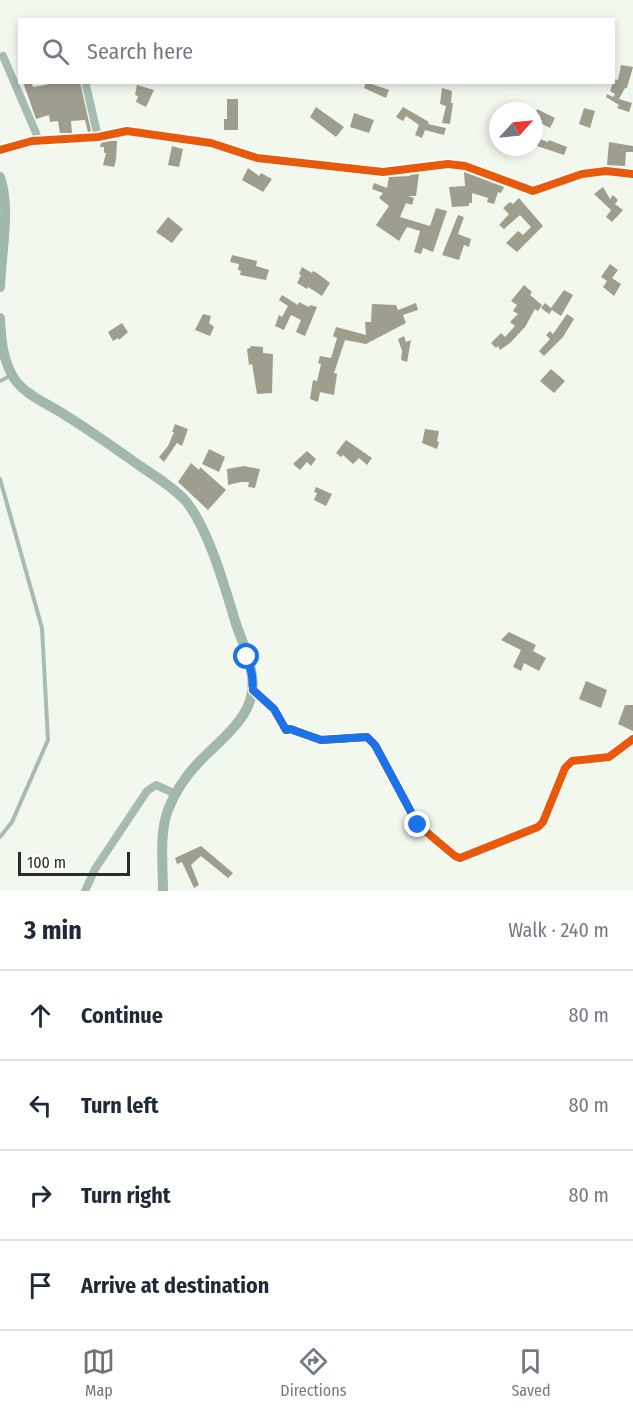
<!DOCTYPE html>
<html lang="en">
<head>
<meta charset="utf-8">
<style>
	:root { --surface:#fff; --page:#f2f2f3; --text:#1f2937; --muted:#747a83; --line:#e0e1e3; --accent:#70746c }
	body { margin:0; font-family:"Fira Sans Condensed",sans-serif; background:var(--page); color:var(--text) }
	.compass { position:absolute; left:489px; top:102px; width:54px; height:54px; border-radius:50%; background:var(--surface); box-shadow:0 3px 9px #0003; rotate:63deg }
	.scale { position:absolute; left:18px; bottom:15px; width:112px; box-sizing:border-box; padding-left:6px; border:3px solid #292d26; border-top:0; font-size:16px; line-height:21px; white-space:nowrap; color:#292d26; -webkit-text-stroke:4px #fff; paint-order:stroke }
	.stop { position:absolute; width:18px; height:18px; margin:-14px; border:4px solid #1a73e8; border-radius:50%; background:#fff }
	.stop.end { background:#1a73e8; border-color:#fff; box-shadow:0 2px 6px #0008 }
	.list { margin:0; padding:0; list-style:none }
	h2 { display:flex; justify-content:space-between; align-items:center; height:78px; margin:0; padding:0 24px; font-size:26px }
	h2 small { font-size:20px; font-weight:400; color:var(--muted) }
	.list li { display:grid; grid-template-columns:39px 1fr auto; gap:18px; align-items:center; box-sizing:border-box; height:90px; padding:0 24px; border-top:2px solid var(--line) }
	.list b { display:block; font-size:22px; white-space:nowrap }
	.list em { font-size:20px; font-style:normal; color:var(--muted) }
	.icon { flex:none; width:33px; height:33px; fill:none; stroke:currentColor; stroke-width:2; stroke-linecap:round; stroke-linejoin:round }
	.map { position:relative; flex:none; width:633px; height:891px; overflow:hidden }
	.search { position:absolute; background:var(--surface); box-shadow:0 3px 9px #0003; left:18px; right:18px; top:18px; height:66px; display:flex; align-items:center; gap:15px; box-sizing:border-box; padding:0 21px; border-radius:0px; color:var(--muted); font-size:22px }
	.sheet { height:438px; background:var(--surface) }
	nav { display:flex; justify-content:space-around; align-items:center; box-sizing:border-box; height:84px; border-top:2px solid var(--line); background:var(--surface); font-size:16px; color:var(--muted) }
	nav a { display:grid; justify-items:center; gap:3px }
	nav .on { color:var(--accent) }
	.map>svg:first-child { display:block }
	.building { fill:#9e9d8e }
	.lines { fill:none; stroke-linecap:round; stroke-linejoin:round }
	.lane { stroke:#a6bcb1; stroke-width:4 }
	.street { stroke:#a6bcb1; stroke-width:8 }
	.secondary { stroke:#a1b8ad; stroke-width:10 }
	.cycleway-casing { stroke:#fff; stroke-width:11 }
	.cycleway { stroke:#e8590c; stroke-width:8 }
	.route { stroke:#1a73e8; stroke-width:8 }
</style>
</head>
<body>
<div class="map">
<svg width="633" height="891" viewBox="0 0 633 891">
	<rect width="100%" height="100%" fill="#f3f8ee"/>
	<!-- building -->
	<path class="building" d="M621,65L633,67L627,88H625L619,99L632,103L629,112L617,108L619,105L606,97L607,94L613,97L615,94L610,91L614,79L618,80Z
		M23,82H31L33,87L62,82H80L91,131L88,132L85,120L71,121L72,133H60L58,121L50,122L49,115L36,119Z
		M366,82L389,90L386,98L364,88Z
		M137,85L154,90L146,107L136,102L138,96L135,95Z
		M442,88L452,91L451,103H453L450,124L442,123L446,106L440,104Z
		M227,99H238V130H224V119H227Z
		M316,107L344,127L336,137L310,117Z
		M403,107L429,122L428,124L446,128L444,135L425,130L422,138L415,135L419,125L406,116L403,121L396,117Z
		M584,108L595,111L590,128L579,124Z
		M537,109L555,118L550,128L534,120Z
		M354,113L374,120L369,133L350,127Z
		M534,137L548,142L549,140L567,147L564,155L534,145Z
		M110,141H117L116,160L114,167L103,165L106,153H104V147H100L101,143Z
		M609,142L633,146V152H626L625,166L607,165Z
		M172,146L183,149L179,167L168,165Z
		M248,168L259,176L261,173L272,179L263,192L242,180Z
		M464,172L504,187L501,193L498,192L494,204L487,202L488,198L472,193V203H469V206L452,207L449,187L465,186Z
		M419,174L416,196H408L414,198L412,205L406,203L400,217L430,226L436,208L447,211L433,252L423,248L421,254L414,252L420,231L407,227L399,241L376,225L389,206L379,198L383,193L372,189L374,183L387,188L389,177L410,176V175Z
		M603,187L610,199L613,195L618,200L615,204L623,210L612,222L606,217L611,210L594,194Z
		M519,198L543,226L517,252L506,243L518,231L523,235L531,227L520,215L504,229L499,225L509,214L503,208L510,202L513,204Z
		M458,215L464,217L458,234L471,239L469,247L464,245L459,260L442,255Z
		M168,217L183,229L172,243L156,232Z
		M232,255L257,261L256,266L269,270L266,280L240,275L241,271L238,270L239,264L230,262Z
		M610,264L618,270L612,278L621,284L614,296L603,287L607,281L601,277Z
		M302,267L312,273L313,271L317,273L330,283L322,296L308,287L307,289L297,283L301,275L299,274Z
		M524,285L532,292L530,295L542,305L538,311L535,309L525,327L510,343L500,350L498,346L496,348L491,343L501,333L505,337L515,326L510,322L518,314L513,311L517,305L511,301Z
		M564,290L573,295L561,316L552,310L549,314L541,308L545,303L551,308Z
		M282,295L298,305L299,302L309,307L310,305L317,307L305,336L296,332L301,320L291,315L284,330L275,326L279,315L282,317L288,306L279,300Z
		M416,303L418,310L403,315L406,323L366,344L345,340L334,373L337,374L334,395L320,392L318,402L310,399L313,380L317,381L321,364L318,363L320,356L331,358L337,338L333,336L336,327L366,335L365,322H371L372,304L396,305L398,310Z
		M203,314L211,316L209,323L214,327L210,336L195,330Z
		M567,314L574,319L563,337L544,356L539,351L550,339L546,335L550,331L553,334Z
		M122,323L128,332L119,340L118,338L113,341L108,332Z
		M404,336L406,342L411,340L407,362L401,360L402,351L398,339Z
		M251,346L263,347V353L273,354L272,393L257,394L252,364L249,365L247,349L250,348Z
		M551,369L565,381L554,393L540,381Z
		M175,424L188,429L182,446L177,443L164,462L159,457L168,446L174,432H172Z
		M425,429L439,431L437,441L439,442L437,449L422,443Z
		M346,440L372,458L367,465L359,458L353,464L343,455L341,457L336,453Z
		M209,449L225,457L219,472L202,464Z
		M307,451L316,459L311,466L307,462L300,470L293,464Z
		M191,463L199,470L200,467L226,490L208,510L178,482Z
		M244,466L260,469L255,488L248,487L249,482H241L228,485L227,469Z
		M316,487L332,494L326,506L314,500L317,493L314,492Z
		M509,632L536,645L533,651L546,658L539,671L524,663L521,671L513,667L521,650L501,640Z
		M586,681L607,690L601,708L579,699Z
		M625,705H633V731L618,724Z
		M201,846L233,873L228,878L201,856L191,865L199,885L194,888L182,862L177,864L175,858Z"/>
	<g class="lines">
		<!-- lane -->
		<path class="lane" d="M0,381L10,376
			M0,479L42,628L48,740L12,822L0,837"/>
		<!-- street -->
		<path class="street" d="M3,56L36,133L37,136L32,141
			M86,85L98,137
			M0,150L32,141L98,137L127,131L211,143L257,158L383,172L448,164L465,166L533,191L582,174L606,171L633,174
			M253,690L274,709L286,730L290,729L321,740L367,737L375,745L418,825L455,856L460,858L538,827L543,822L565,768L572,761L609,757L633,739
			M85,891L95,869L147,791L156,785L176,794"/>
		<!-- secondary -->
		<path class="secondary" d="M0,177C11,208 1,254 0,287
			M0,318C1,337 2,357 12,375C22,394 48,404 65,415C91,431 116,449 140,466C155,476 171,486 184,499C208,526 225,588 236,624C242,641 250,658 252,676C258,714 223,737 200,761C187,774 175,792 168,810C159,834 163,865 163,891"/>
		<defs>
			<path id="cycleway" d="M0,150L32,141L98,137L127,131L211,143L257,158L383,172L448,164L465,166L533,191L582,174L606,171L633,174
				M253,690L274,709L286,730L290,729L321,740L367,737L375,745L418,825L455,856L460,858L538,827L543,822L565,768L572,761L609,757L633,739"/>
		</defs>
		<!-- cycleway casing -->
		<use href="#cycleway" class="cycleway-casing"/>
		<!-- cycleway -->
		<use href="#cycleway" class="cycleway"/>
	</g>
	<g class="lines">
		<!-- route -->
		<path class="route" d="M247,657L252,675L253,690L274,709L286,730L290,729L321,740L367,737L375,745L418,825"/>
	</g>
</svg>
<svg class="compass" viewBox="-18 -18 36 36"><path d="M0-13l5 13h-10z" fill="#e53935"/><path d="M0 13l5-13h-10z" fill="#747a83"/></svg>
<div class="scale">100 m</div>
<div class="stop" style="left:247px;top:657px"></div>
<div class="stop end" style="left:418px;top:825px"></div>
<div class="search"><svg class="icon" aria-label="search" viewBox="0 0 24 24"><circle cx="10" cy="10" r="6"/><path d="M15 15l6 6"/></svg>Search here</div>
</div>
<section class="sheet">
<h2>3 min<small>Walk · 240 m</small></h2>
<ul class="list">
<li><svg class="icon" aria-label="ahead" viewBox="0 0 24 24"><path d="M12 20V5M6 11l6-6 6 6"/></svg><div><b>Continue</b></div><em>80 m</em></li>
<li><svg class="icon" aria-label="left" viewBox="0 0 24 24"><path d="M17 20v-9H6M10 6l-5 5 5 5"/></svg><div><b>Turn left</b></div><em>80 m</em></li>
<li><svg class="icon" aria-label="right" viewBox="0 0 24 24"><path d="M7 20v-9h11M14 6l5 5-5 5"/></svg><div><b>Turn right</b></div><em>80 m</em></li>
<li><svg class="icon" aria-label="arrive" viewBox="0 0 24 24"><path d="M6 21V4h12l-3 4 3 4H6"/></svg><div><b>Arrive at destination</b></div></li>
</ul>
</section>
<nav>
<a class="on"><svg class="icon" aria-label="map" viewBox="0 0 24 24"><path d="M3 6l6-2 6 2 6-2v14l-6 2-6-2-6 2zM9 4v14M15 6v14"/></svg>Map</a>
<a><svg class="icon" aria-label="directions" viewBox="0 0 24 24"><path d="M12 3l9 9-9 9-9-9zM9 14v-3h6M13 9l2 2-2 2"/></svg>Directions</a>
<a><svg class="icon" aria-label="saved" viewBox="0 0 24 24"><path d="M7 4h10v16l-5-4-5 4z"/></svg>Saved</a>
</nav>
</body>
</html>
